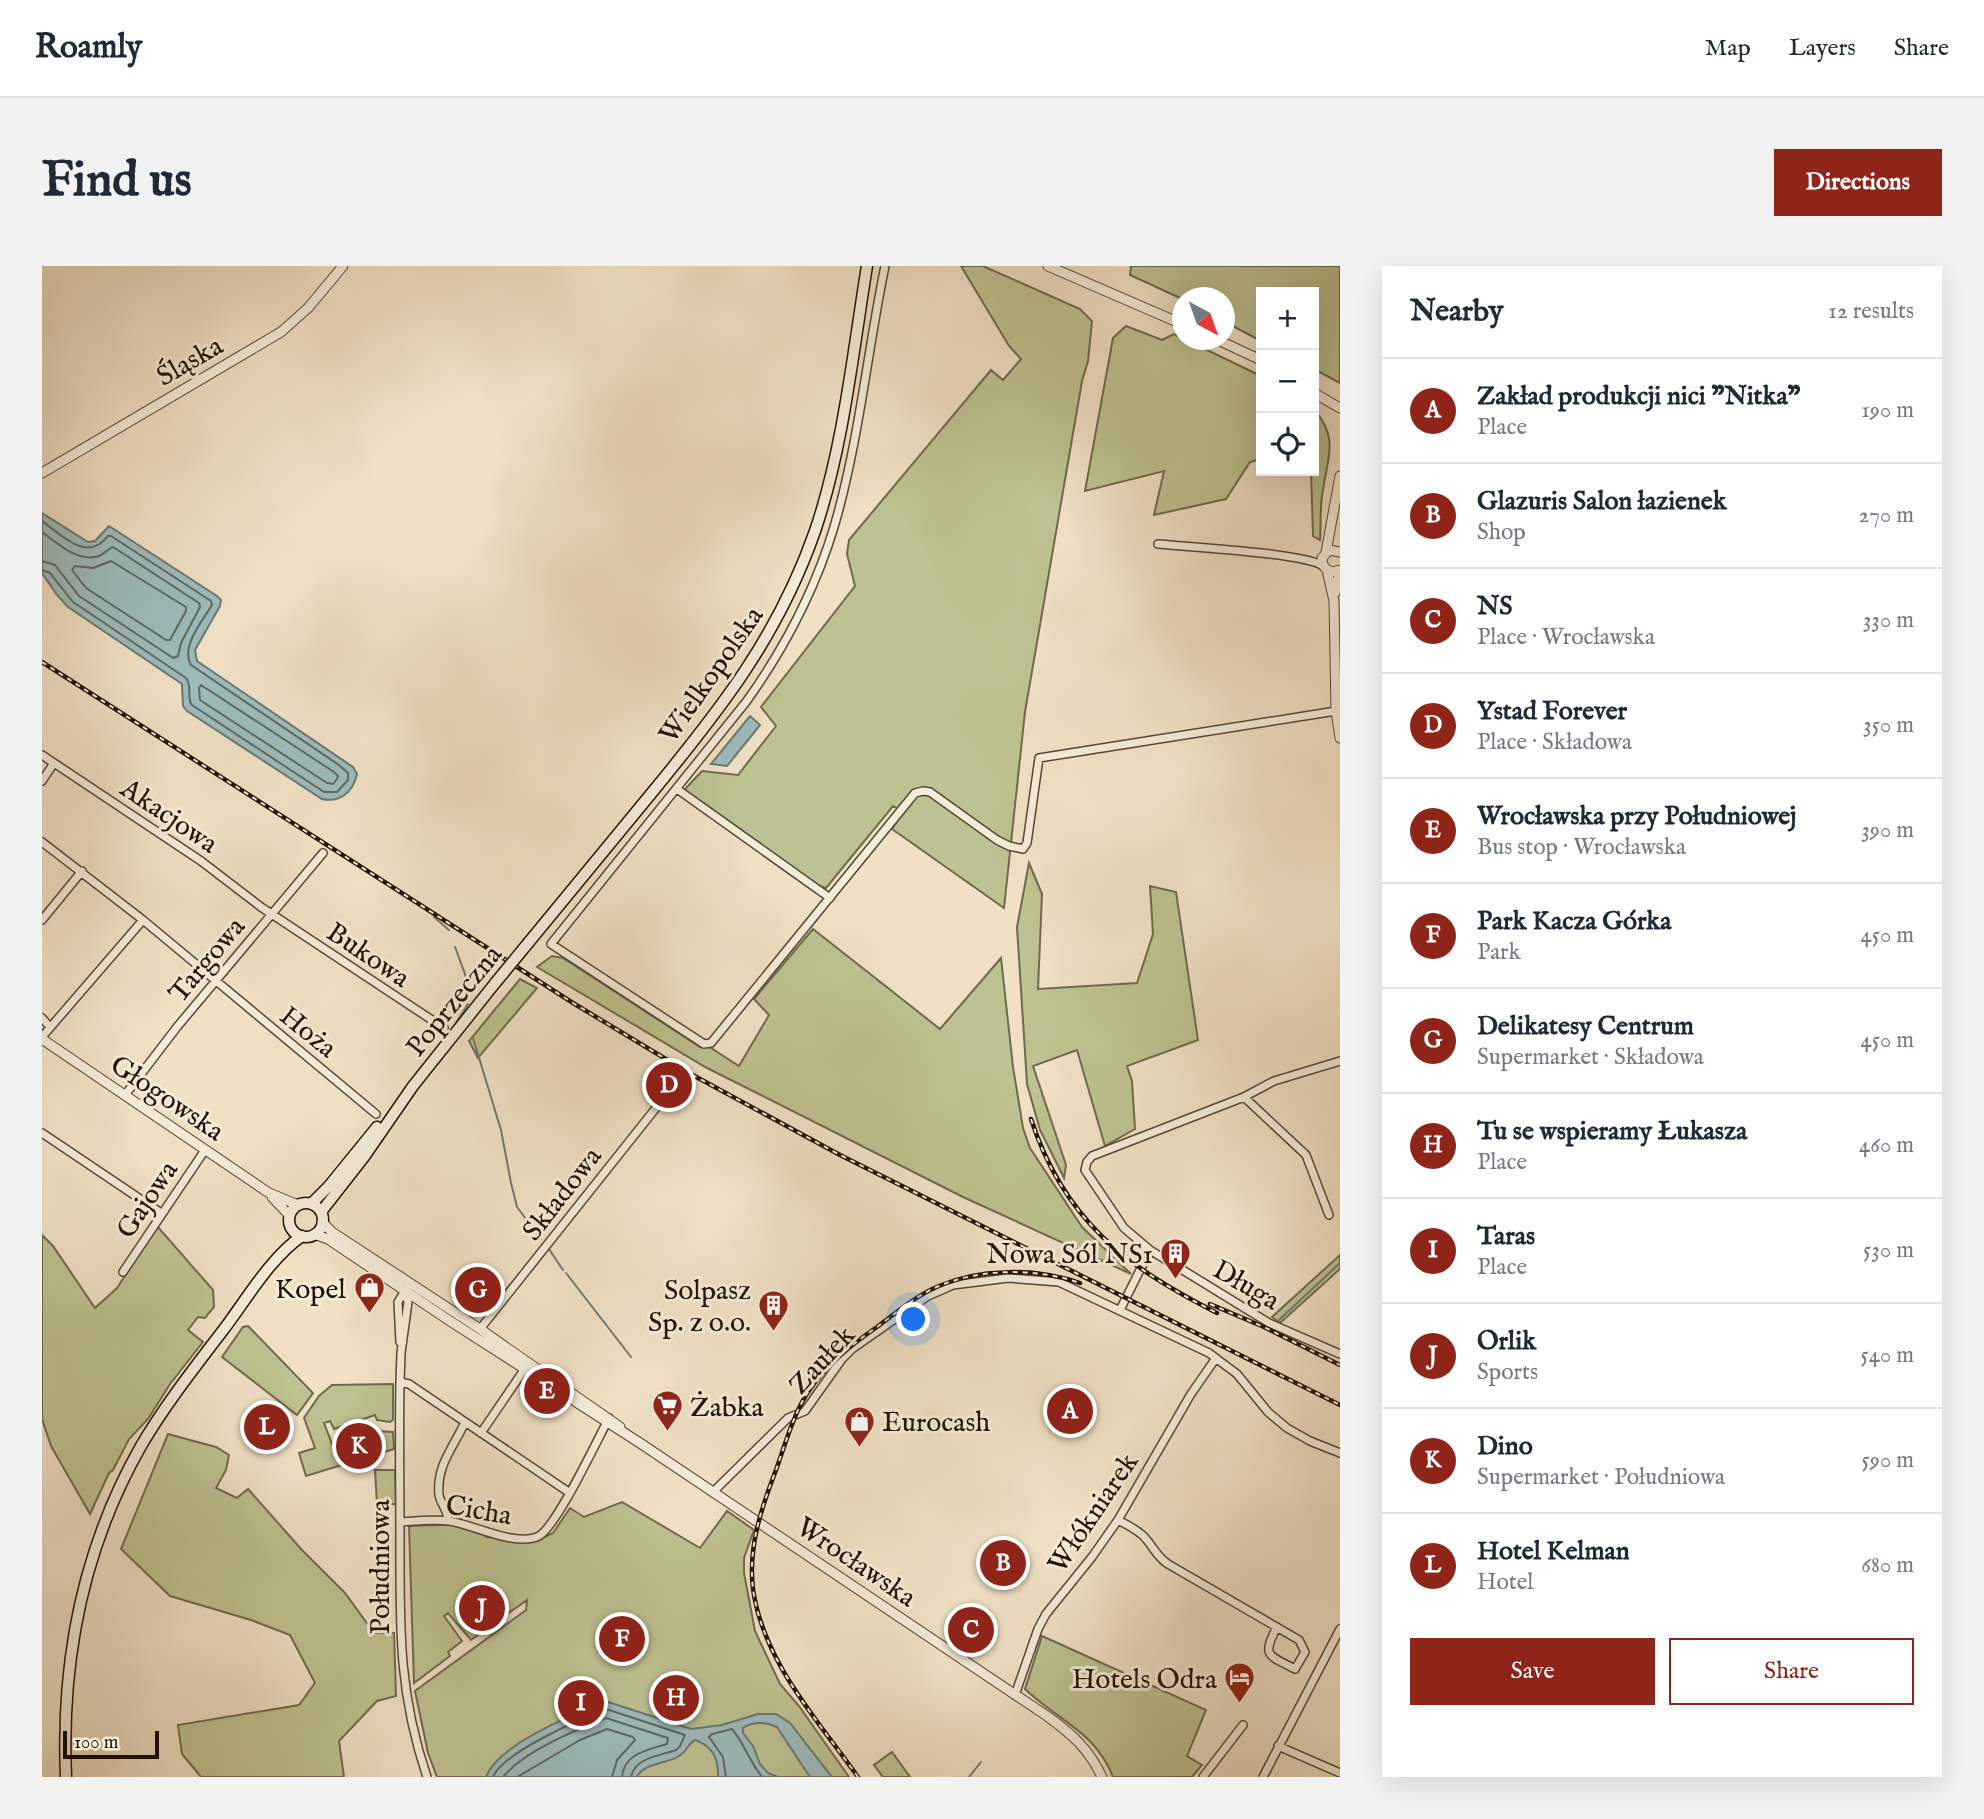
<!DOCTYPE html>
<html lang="en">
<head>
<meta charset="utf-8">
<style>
	:root { --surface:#fff; --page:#f2f2f3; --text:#1f2937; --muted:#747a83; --line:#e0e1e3; --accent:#8f2418 }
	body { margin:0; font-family:"IM FELL English",serif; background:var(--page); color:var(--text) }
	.controls { position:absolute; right:21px; top:21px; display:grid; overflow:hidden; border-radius:0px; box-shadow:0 7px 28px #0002 }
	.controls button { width:63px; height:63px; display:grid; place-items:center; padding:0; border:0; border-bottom:2px solid var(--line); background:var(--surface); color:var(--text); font:35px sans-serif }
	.compass { position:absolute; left:1130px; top:21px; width:63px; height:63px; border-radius:50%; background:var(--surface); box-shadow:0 7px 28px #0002; rotate:139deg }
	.scale { position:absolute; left:21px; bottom:18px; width:96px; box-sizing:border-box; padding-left:7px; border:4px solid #201305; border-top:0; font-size:19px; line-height:24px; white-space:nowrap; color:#201305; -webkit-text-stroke:5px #f5ecd9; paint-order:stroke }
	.you { position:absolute; left:872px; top:1054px; width:24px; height:24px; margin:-18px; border:5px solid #fff; border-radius:50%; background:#1a73e8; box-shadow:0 0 0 10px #1a73e833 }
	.badge { display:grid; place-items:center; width:46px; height:46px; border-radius:50%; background:var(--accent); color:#fff; font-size:23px; font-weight:700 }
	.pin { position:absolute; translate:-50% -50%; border:4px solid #fff; box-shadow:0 2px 7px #0006 }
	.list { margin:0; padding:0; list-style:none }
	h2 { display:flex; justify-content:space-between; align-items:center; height:91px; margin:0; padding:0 28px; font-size:30px }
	h2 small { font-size:23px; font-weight:400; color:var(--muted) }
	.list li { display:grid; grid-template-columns:46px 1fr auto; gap:21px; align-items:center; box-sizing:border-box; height:105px; padding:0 28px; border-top:2px solid var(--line) }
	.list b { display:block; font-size:26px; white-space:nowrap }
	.list p { margin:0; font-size:23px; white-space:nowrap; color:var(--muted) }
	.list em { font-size:23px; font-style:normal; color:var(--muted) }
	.actions { display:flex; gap:14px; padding:21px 28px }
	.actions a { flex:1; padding:16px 0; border:2px solid var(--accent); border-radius:0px; text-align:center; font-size:24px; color:var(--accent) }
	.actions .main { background:var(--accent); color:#fff }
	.icon { flex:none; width:38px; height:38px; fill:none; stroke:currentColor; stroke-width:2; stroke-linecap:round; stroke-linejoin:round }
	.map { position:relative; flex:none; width:1298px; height:1511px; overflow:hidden; border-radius:0px }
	header { display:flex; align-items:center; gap:42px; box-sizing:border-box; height:98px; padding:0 35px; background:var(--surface); border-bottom:2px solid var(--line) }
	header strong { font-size:33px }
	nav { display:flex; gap:38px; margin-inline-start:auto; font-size:24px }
	.intro { display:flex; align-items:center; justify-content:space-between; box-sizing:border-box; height:168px; padding:0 42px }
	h1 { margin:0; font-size:49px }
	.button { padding:18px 32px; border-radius:0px; background:var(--accent); color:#fff; font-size:24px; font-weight:700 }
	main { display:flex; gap:42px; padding:0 42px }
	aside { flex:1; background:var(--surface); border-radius:0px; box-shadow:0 7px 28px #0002 }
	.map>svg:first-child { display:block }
	.green { fill:#bec191; stroke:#6f6a4b; stroke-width:2 }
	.water { fill:#9dbcbd; stroke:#6b7873; stroke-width:2 }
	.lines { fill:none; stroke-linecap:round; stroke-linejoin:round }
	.shore { stroke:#5e6861; stroke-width:2 }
	.stream { stroke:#6b7873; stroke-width:2 }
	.minor-casing { stroke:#544635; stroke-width:10 }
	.tertiary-casing { stroke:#544635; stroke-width:11 }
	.secondary-casing { stroke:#201305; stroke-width:13 }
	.minor { stroke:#f5ecd9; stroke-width:7 }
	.tertiary { stroke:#f5ecd9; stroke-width:9 }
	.secondary { stroke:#f5ecd9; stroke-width:10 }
	.rail-casing { stroke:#201305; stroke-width:4.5 }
	.rail { stroke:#f5ecd9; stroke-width:2; stroke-dasharray:5; stroke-linecap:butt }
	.secondary-bridge-casing { stroke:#201305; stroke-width:13; stroke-linecap:butt }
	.secondary-bridge { stroke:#f5ecd9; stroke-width:10 }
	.labels { text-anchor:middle; stroke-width:6; stroke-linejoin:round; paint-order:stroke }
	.street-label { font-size:28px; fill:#201305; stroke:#f5ecd9 }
	.poi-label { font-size:28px; fill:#201305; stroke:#f5ecd9; text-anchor:end }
</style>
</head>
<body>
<header>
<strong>Roamly</strong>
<nav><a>Map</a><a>Layers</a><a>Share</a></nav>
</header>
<div class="intro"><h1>Find us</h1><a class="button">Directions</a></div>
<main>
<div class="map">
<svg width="1298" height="1511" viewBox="0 0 1298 1511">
	<rect width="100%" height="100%" fill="#f0e1c5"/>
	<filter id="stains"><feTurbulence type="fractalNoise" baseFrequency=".00286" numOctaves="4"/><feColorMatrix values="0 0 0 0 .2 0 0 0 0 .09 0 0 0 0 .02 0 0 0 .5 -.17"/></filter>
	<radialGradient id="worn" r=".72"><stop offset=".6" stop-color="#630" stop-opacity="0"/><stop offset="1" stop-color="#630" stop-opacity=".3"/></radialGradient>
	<!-- green -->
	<path class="green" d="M919,0H941L1038,43L1050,55L1046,95L1040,115L983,446L962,642L850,563L861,546L851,540L784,622L774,619L648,529L643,523L660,505L696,509L734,460L719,441L813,320L805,288L807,274L949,104L961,114L979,93L967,80Z
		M1089,0H1298V117L1272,103V26H1219V75L1183,56L1182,32L1140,33L1088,9Z
		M1084,60L1120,74L1132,68L1219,110V193L1208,196L1184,233L1112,249L1122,205L1043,225L1071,72Z
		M1272,143C1298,174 1285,191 1280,230C1278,244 1279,259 1278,274L1271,270L1269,205H1272Z
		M987,597L1000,628L996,723L1095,717L1111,668L1108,620L1134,626L1156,774L1085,800L1090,815L1093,863L1063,880L1035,784L991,800L1024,899L1022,912L998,864L985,818L975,661Z
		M771,663L898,763L959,692L971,801L981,862L988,882L1040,961L1089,1008L921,931L665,802L495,701L510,690L521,692L658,781L666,780L697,800L727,749L712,733Z
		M478,713L495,722L436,792L427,775Z
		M115,960L171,1024L172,1041L163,1052L156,1051L146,1064L161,1076L128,1118L106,1153L87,1173L71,1204L67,1207L48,1248L9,1180L0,1153V969L11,980L53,1042L75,1022Z
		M1298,989V1003L1238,1057L1230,1051Z
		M206,1060L271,1127L255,1149L180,1091L201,1061Z
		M351,1118V1154L348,1156L335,1154L333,1149L292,1163L288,1155L282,1157L297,1196L337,1181L334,1170L336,1169V1165L351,1166L352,1183L264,1210L257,1187L273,1182L262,1152L277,1130L290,1119Z
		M126,1168L174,1181L187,1189L184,1204L174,1222L195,1232L206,1223L260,1284L303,1327L332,1367H352L354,1430L335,1435L297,1475L302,1511H159L140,1488L136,1459L257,1439L273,1417L248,1369L209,1354L128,1330L79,1283Z
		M333,1204H353L354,1238H335Z
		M580,1236L658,1282L685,1245L712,1264L702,1292V1307L713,1365L738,1418L757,1440L807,1511H395L386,1487L373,1425L484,1344L485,1334L429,1374L406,1347L402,1350L420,1375L406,1386L408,1390L372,1417L367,1260L425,1258L445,1271L494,1275L511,1267L528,1242L542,1251Z
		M1000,1370L1164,1444L1145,1490L1160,1499L1150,1511H1071C1054,1466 1015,1454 983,1423Z
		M850,1486L868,1511H841L832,1499Z"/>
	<!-- water -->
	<path class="water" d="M0,247L46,276L53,275L67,260L175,330L179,334L178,340L153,384L155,395L311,501L315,508C311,526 298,537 280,533L145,445L141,440L140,418L26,341L15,329L0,307Z
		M708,450L718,459L685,500L669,498Z
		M563,1435L649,1463L680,1459L716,1448H734L748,1457L790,1511H768L735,1461C725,1456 711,1455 701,1462V1467L711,1480L718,1498L726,1507L736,1511H676C677,1493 671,1480 653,1474C645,1478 645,1486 637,1490C622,1499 605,1496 594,1511H444C456,1478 531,1449 563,1435Z"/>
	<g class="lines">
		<!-- shore -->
		<path class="shore" d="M0,255C21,270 45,297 66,270H69L169,335L170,339C161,354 138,381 149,399L297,499L306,507V514L295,526H282L150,439C144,432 151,421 144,412L31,336L8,307L0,304
			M0,266C15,277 36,297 57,290C62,288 66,283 71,281L157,337L158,341L139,377L136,390L131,392L37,330L13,299L0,295
			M69,295L144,341V345L128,374H124L44,322L30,304L33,300L51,302Z
			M159,419L292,506L296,510L295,513L291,518L285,517L158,434L157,422Z
			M451,1511C460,1487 538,1453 564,1443L643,1469L638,1480L634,1484C618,1490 593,1491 589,1511
			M461,1511C482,1485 532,1465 564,1452L626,1472L625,1478C606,1484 582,1487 580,1511
			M475,1511L538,1474L565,1463L591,1471L593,1474L575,1494L570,1511
			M684,1511L681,1491L667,1471L670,1468L690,1463C702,1477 708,1496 720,1511"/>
		<!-- stream -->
		<path class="stream" d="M392,651L407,664
			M413,681L423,708L425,728
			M414,757L426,738
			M431,772L459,864L469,917L475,941L499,973
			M507,983L521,1004
			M524,1007L589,1091
			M1237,1054L1298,997
			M927,1511L939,1496"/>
		<defs>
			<path id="minor" d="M843,0C825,87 817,176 792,261C773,324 742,383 704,436L509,678L662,778L669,777L873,527L881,525L888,526L955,574L967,580L981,583L985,577L997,492L1294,445
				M1116,278C1146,281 1263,287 1281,300
				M0,489L159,595L219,641L402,762
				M0,515L12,497
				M635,523L788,632
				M0,576L101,654L334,848
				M0,654L40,605
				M0,752L8,761
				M0,771L101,654
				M1298,795L1232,815L1202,831L1050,890L1045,896L1043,904L1082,962L1108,984L1227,1057L1298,1088
				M83,829L135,761L281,587
				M1202,831L1264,889L1287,949
				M0,867L119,947
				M81,1006L163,884
				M363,1025L366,1036L359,1087L358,1116C357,1168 358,1220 358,1272C358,1360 356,1426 385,1511
				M1078,1044L1108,984
				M438,1063L633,818
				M358,1076L356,1036L364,1023
				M358,1116L367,1118L528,1227
				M439,1167L484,1101
				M671,1226L746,1152L763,1145L800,1093L810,1083L886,1030L911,1019L966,1012L1017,1016L1167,1087L1195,1108L1226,1146L1245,1162L1268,1175L1298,1187
				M1076,1254C1085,1259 1097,1264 1104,1273C1112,1282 1115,1291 1126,1298L1257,1374L1263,1386L1253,1403C1227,1389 1219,1391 1235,1361
				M406,1255C406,1244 399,1239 397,1229C394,1199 412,1181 423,1156
				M358,1256C373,1255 392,1253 407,1255C430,1258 470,1280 495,1271C513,1265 556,1172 567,1152
				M973,1429L996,1363L1004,1348L1050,1291L1076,1254L1149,1128L1174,1092
				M1236,1480L1298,1507
				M1161,1511L1201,1459
				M1221,1511L1298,1363"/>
			<path id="tertiary" d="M1006,0L1140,58
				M1176,74L1219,94
				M1272,127L1298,142
				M0,207L239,66L266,42L301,0
				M1284,286L1298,210
				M1285,304L1292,335L1294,445L1298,472
				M1293,327L1298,304C1288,308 1280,303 1280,292L1287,284L1298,286
				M0,773L227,927L256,939
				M230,931L247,949
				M280,956L290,966L438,1063L578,1161
				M272,968L286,973L408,1055L598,1177L1005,1450C1030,1468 1047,1483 1060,1511"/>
			<path id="secondary" d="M487,676C527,627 568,578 608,529C678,444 736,371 773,265C801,183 811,86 825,0
				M247 954a17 17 0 1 1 34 0a17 17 0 1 1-34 0Z
				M269,938L287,920L335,861
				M279,946L322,891L371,820L454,716
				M24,1511C19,1395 41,1282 99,1180C123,1139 153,1101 182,1063C204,1034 229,991 260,970"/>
		</defs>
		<!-- minor casing -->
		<use href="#minor" class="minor-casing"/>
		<!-- tertiary casing -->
		<use href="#tertiary" class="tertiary-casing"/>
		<!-- secondary casing -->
		<use href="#secondary" class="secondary-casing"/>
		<!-- minor -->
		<use href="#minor" class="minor"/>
		<!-- tertiary -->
		<use href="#tertiary" class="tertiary"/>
		<!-- secondary -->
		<use href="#secondary" class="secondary"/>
		<defs>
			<path id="rail" d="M0,396L531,737L647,807L798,889L1298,1139
				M989,853C1022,954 1084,1001 1175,1047
				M1168,1038L1222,1061L1298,1099
				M816,1511C775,1453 721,1395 711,1323C706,1281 719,1243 734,1204C743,1179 751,1149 766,1126C784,1099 809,1079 835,1061C855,1046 875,1029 897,1020C940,1002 995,1002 1038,1017"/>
		</defs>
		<!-- rail casing -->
		<use href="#rail" class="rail-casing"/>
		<!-- rail -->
		<use href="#rail" class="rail"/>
		<defs>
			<path id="secondary-bridge" d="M454,716L487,676"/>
		</defs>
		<!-- secondary-bridge casing -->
		<use href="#secondary-bridge" class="secondary-bridge-casing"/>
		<!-- secondary-bridge -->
		<use href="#secondary-bridge" class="secondary-bridge"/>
	</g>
	<!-- icons -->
	<defs>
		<symbol id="building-pin" viewBox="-11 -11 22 30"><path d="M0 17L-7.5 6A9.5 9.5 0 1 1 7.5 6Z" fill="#8f2418" stroke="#f5ecd9"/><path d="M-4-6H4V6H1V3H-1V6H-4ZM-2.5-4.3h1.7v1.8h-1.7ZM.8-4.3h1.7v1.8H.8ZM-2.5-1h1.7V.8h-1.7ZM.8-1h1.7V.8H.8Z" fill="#fff"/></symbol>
		<symbol id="shop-pin" viewBox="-11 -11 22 30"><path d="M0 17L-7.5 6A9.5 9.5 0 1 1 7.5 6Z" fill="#8f2418" stroke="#f5ecd9"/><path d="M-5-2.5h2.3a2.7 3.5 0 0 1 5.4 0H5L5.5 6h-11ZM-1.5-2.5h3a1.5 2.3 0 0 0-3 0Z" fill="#fff"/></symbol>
		<symbol id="supermarket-pin" viewBox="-11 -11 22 30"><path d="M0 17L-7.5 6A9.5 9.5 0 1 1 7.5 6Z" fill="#8f2418" stroke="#f5ecd9"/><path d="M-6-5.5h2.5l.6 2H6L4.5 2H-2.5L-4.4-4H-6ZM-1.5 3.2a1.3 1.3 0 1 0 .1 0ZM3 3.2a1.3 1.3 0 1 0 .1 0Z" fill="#fff"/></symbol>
		<symbol id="hotel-pin" viewBox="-11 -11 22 30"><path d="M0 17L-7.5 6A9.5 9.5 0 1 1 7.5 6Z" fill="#8f2418" stroke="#f5ecd9"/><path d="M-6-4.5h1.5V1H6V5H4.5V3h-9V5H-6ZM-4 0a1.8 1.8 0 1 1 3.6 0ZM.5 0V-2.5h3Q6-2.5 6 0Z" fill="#fff"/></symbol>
	</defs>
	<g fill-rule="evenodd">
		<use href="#building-pin" x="1116" y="970" width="35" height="47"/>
		<use href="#shop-pin" x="310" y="1004" width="35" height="47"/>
		<use href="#building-pin" x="714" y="1022" width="35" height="47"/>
		<use href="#supermarket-pin" x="608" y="1122" width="35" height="47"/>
		<use href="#shop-pin" x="800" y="1138" width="35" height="47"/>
		<use href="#hotel-pin" x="1180" y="1394" width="35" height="47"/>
	</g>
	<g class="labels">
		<!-- street labels -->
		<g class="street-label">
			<text transform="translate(147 94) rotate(-30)" y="10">Śląska</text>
			<text transform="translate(668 408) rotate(-55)" y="10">Wielkopolska</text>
			<text transform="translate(128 549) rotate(34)" y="10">Akacjowa</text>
			<text transform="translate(327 688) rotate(34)" y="10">Bukowa</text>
			<text transform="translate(164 693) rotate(-50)" y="10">Targowa</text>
			<text transform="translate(411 734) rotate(-51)" y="10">Poprzeczna</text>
			<text transform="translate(267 765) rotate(39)" y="10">Hoża</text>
			<text transform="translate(126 831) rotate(34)" y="10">Głogowska</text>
			<text transform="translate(519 927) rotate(-52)" y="10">Składowa</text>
			<text transform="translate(104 933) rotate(-56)" y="10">Gajowa</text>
			<text transform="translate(1205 1018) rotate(30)" y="10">Długa</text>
			<text transform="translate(779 1093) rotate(-47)" y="10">Zaułek</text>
			<text transform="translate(437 1243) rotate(10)" y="10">Cicha</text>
			<text transform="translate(1050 1246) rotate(-56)" y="10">Włókniarek</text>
			<text transform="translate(815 1295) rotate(34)" y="10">Wrocławska</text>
			<text transform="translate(337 1301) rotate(-90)" y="10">Południowa</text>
		</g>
		<!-- poi labels -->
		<g class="poi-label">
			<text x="1111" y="997">Nowa Sól NS1</text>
			<text x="304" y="1032">Kopel</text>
			<text x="709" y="1033">Solpasz<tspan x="709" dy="32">Sp. z o.o.</tspan></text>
			<text x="648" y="1150" text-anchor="start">Żabka</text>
			<text x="840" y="1165" text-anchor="start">Eurocash</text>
			<text x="1175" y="1422">Hotels Odra</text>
		</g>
	</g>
	<rect width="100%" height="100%" filter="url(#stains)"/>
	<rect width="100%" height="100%" fill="url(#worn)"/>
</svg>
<div class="controls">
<button>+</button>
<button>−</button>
<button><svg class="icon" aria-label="locate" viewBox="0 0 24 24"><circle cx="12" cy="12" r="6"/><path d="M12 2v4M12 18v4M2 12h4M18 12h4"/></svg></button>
</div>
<svg class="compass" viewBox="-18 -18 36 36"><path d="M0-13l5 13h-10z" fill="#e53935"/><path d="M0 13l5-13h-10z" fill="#747a83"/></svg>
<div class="scale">100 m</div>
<div class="you"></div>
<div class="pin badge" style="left:1028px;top:1145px">A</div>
<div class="pin badge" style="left:961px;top:1297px">B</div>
<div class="pin badge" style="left:929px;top:1364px">C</div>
<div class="pin badge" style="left:627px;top:819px">D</div>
<div class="pin badge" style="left:505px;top:1125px">E</div>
<div class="pin badge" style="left:580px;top:1373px">F</div>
<div class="pin badge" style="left:436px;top:1024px">G</div>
<div class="pin badge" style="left:634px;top:1432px">H</div>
<div class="pin badge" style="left:539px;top:1437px">I</div>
<div class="pin badge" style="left:440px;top:1342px">J</div>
<div class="pin badge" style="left:317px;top:1180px">K</div>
<div class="pin badge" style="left:225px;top:1161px">L</div>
</div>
<aside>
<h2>Nearby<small>12 results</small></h2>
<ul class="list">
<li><span class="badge">A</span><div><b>Zakład produkcji nici &quot;Nitka&quot;</b><p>Place</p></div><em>190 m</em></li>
<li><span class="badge">B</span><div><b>Glazuris Salon łazienek</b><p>Shop</p></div><em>270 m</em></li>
<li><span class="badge">C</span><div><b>NS</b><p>Place · Wrocławska</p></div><em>330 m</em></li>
<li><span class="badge">D</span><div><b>Ystad Forever</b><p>Place · Składowa</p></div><em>350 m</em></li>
<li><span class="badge">E</span><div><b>Wrocławska przy Południowej</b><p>Bus stop · Wrocławska</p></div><em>390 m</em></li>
<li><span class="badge">F</span><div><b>Park Kacza Górka</b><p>Park</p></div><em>450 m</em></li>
<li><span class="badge">G</span><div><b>Delikatesy Centrum</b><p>Supermarket · Składowa</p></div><em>450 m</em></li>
<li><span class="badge">H</span><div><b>Tu se wspieramy Łukasza</b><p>Place</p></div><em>460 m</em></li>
<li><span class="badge">I</span><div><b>Taras</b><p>Place</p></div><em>530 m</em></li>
<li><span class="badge">J</span><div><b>Orlik</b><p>Sports</p></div><em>540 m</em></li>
<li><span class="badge">K</span><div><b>Dino</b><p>Supermarket · Południowa</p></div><em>590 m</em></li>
<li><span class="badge">L</span><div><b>Hotel Kelman</b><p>Hotel</p></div><em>680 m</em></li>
</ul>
<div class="actions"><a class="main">Save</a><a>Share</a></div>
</aside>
</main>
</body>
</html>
